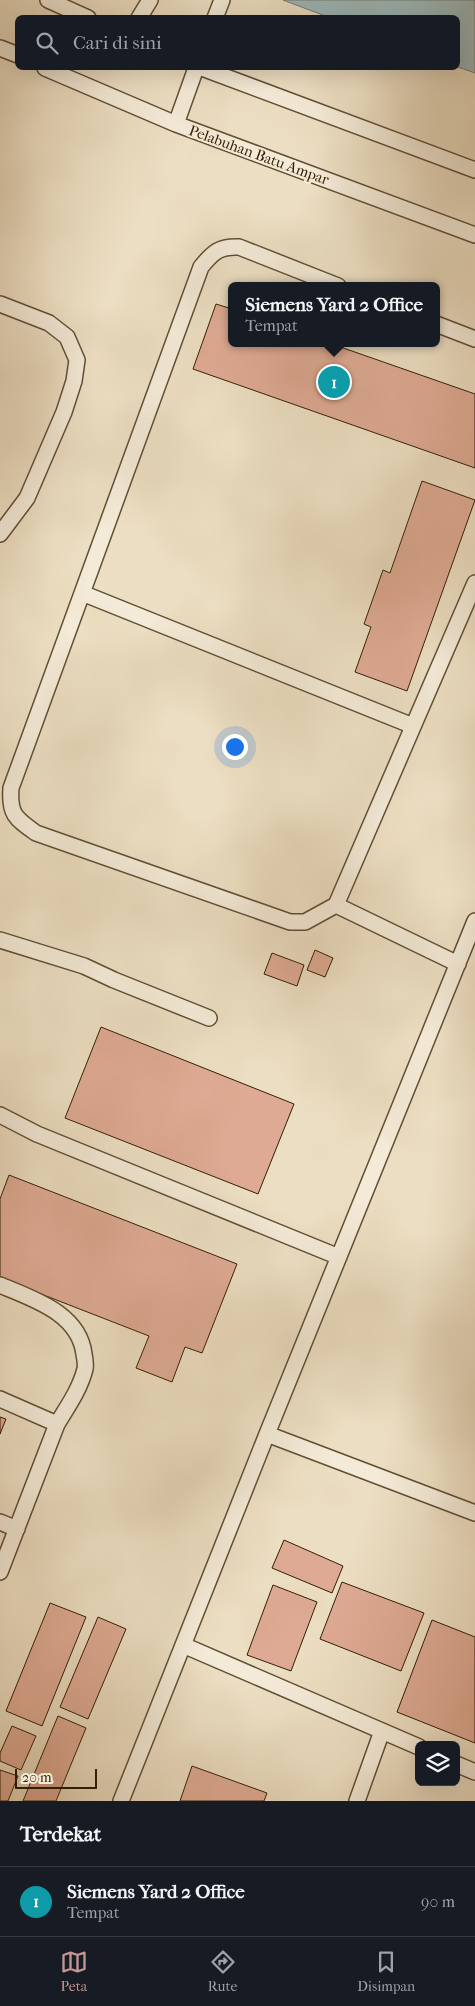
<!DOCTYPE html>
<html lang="id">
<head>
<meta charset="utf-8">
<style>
	:root { --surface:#171b24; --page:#20242c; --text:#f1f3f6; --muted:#9ea1a6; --line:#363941; --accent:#c59692 }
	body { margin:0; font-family:"IM FELL French Canon",serif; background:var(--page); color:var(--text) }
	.controls { position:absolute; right:15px; bottom:15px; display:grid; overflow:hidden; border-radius:8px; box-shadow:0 5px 20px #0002 }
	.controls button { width:45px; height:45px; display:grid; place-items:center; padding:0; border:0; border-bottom:1px solid var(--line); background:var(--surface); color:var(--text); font:25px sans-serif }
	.scale { position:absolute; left:15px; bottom:12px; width:82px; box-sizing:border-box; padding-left:5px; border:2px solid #331f04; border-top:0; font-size:14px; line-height:18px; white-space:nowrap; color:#331f04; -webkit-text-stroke:4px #f3ead7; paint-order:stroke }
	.you { position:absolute; left:234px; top:746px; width:18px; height:18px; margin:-12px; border:4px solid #fff; border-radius:50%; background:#1a73e8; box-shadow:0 0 0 8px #1a73e833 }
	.badge { display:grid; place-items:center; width:32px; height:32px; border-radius:50%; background:var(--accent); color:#fff; font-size:16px; font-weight:700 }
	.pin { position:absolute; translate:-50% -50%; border:2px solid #fff; box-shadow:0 1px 5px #0006 }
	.popup { position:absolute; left:228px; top:282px; width:212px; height:65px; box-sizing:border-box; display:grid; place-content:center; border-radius:8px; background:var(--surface); filter:drop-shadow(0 1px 4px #0005); font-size:16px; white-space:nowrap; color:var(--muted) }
	.popup b { font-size:19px; color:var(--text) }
	.popup::after { content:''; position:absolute; left:50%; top:100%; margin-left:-10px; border:10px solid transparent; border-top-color:var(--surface) }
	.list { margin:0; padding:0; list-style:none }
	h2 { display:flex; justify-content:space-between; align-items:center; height:65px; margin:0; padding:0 20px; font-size:21px }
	h2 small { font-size:16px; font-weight:400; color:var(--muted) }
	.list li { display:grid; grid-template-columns:32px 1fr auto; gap:15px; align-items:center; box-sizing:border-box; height:70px; padding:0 20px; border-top:1px solid var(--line) }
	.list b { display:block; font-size:19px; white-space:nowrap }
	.list p { margin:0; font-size:16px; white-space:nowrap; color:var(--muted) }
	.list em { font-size:16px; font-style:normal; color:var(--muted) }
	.icon { flex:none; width:28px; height:28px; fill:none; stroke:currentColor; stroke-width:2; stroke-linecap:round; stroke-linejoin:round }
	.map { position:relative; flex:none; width:475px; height:1801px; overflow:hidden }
	.search { position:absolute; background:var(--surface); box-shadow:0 5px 20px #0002; left:15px; right:15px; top:15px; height:55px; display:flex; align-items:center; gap:12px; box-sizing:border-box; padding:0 18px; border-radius:8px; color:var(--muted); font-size:19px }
	.sheet { height:135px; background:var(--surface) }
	nav { display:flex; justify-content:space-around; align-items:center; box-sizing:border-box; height:70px; border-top:1px solid var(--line); background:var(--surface); font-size:14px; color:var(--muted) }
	nav a { display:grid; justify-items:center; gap:2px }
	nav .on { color:var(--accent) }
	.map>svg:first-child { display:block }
	.water { fill:#9cbabd; stroke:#727c73 }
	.building { fill:#deaa93; stroke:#331f04 }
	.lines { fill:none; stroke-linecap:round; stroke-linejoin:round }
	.lane-casing { stroke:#614f34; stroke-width:18 }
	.lane { stroke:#f3ead7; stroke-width:15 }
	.labels { text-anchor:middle; stroke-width:4; stroke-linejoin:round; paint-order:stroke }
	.street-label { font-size:15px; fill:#331f04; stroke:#f3ead7 }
</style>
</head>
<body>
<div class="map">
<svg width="475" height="1801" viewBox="0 0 475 1801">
	<rect width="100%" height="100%" fill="#ecdec2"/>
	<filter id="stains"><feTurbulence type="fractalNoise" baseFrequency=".004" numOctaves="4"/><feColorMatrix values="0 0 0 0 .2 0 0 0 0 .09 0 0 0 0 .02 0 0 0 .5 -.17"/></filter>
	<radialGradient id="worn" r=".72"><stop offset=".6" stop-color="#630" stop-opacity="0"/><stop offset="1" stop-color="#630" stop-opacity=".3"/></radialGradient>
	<!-- water -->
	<path class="water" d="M283,0H475V73L458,67V18L328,17Z"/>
	<!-- building -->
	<path class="building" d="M216,304L232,309V343H329L475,394V468L193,369Z
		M422,481L475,500L407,691L355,672L371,627L364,624L383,570L390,573Z
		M315,950L333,958L325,977L307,970Z
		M272,953L304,965L297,986L264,974Z
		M101,1027L294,1104L258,1194L65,1118Z
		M9,1175L237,1264L202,1353L185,1347L172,1382L136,1368L149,1336L0,1278V1199Z
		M0,1417L6,1419L0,1434Z
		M284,1540L343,1566L332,1593L272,1568Z
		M342,1582L424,1613L401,1671L320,1639Z
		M273,1585L317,1602L291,1671L247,1655Z
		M50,1603L86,1617L42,1726L6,1711Z
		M98,1617L126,1629L88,1719L60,1707Z
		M432,1620L475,1637V1743L397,1712Z
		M58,1716L86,1728L56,1801H23Z
		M12,1726L36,1736L21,1770L0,1761V1753Z
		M192,1766L267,1793L264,1801H180Z
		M0,1770L18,1776L8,1801H0Z"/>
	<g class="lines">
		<defs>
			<path id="lane" d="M48,0L88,18
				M139,18L150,0
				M215,18L222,0
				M0,48L18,55
				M45,68L176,124L475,235
				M202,68L475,170
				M176,124L196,68
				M0,304L49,323L67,337L77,360L74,381L64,412L27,498L0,534
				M436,324L475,339
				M82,593L413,726
				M336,905L305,922H290L36,833C15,818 9,814 11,788L201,267C213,252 220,246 239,247L338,286
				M0,940L84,966L114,980L209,1018
				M458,964L336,905L475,583
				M0,1115L37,1134L339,1257
				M0,1285C33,1299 79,1313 84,1354C85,1359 86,1364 85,1369C80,1389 68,1406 57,1424
				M0,1399L57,1424L0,1572
				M267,1434L475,1513
				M0,1522L17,1529
				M183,1645L419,1747
				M456,1764L475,1772
				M121,1801L267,1434L475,921
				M357,1801L382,1731"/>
		</defs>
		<!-- lane casing -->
		<use href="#lane" class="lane-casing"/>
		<!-- lane -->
		<use href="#lane" class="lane"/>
	</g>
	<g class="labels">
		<!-- street labels -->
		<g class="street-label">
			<text transform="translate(259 155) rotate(20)" y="5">Pelabuhan Batu Ampar</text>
		</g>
	</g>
	<rect width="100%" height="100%" filter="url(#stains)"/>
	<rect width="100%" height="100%" fill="url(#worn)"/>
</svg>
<div class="controls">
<button><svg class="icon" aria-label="layers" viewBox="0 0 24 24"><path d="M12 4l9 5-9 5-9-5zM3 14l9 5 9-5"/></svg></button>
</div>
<div class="scale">20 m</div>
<div class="you"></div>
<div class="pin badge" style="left:334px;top:382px;background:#0f9aa8">1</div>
<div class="popup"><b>Siemens Yard 2 Office</b>Tempat</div>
<div class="search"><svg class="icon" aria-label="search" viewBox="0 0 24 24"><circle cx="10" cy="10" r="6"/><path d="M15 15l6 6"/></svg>Cari di sini</div>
</div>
<section class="sheet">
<h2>Terdekat<small></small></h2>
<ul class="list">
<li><span class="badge" style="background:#0f9aa8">1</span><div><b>Siemens Yard 2 Office</b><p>Tempat</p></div><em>90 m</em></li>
</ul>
</section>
<nav>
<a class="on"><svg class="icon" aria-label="map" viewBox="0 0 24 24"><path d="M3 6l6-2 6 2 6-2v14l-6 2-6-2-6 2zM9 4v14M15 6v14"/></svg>Peta</a>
<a><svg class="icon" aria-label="directions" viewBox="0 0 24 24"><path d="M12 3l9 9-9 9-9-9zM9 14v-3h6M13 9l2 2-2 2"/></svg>Rute</a>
<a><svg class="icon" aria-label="saved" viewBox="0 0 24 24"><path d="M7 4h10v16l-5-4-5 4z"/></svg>Disimpan</a>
</nav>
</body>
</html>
